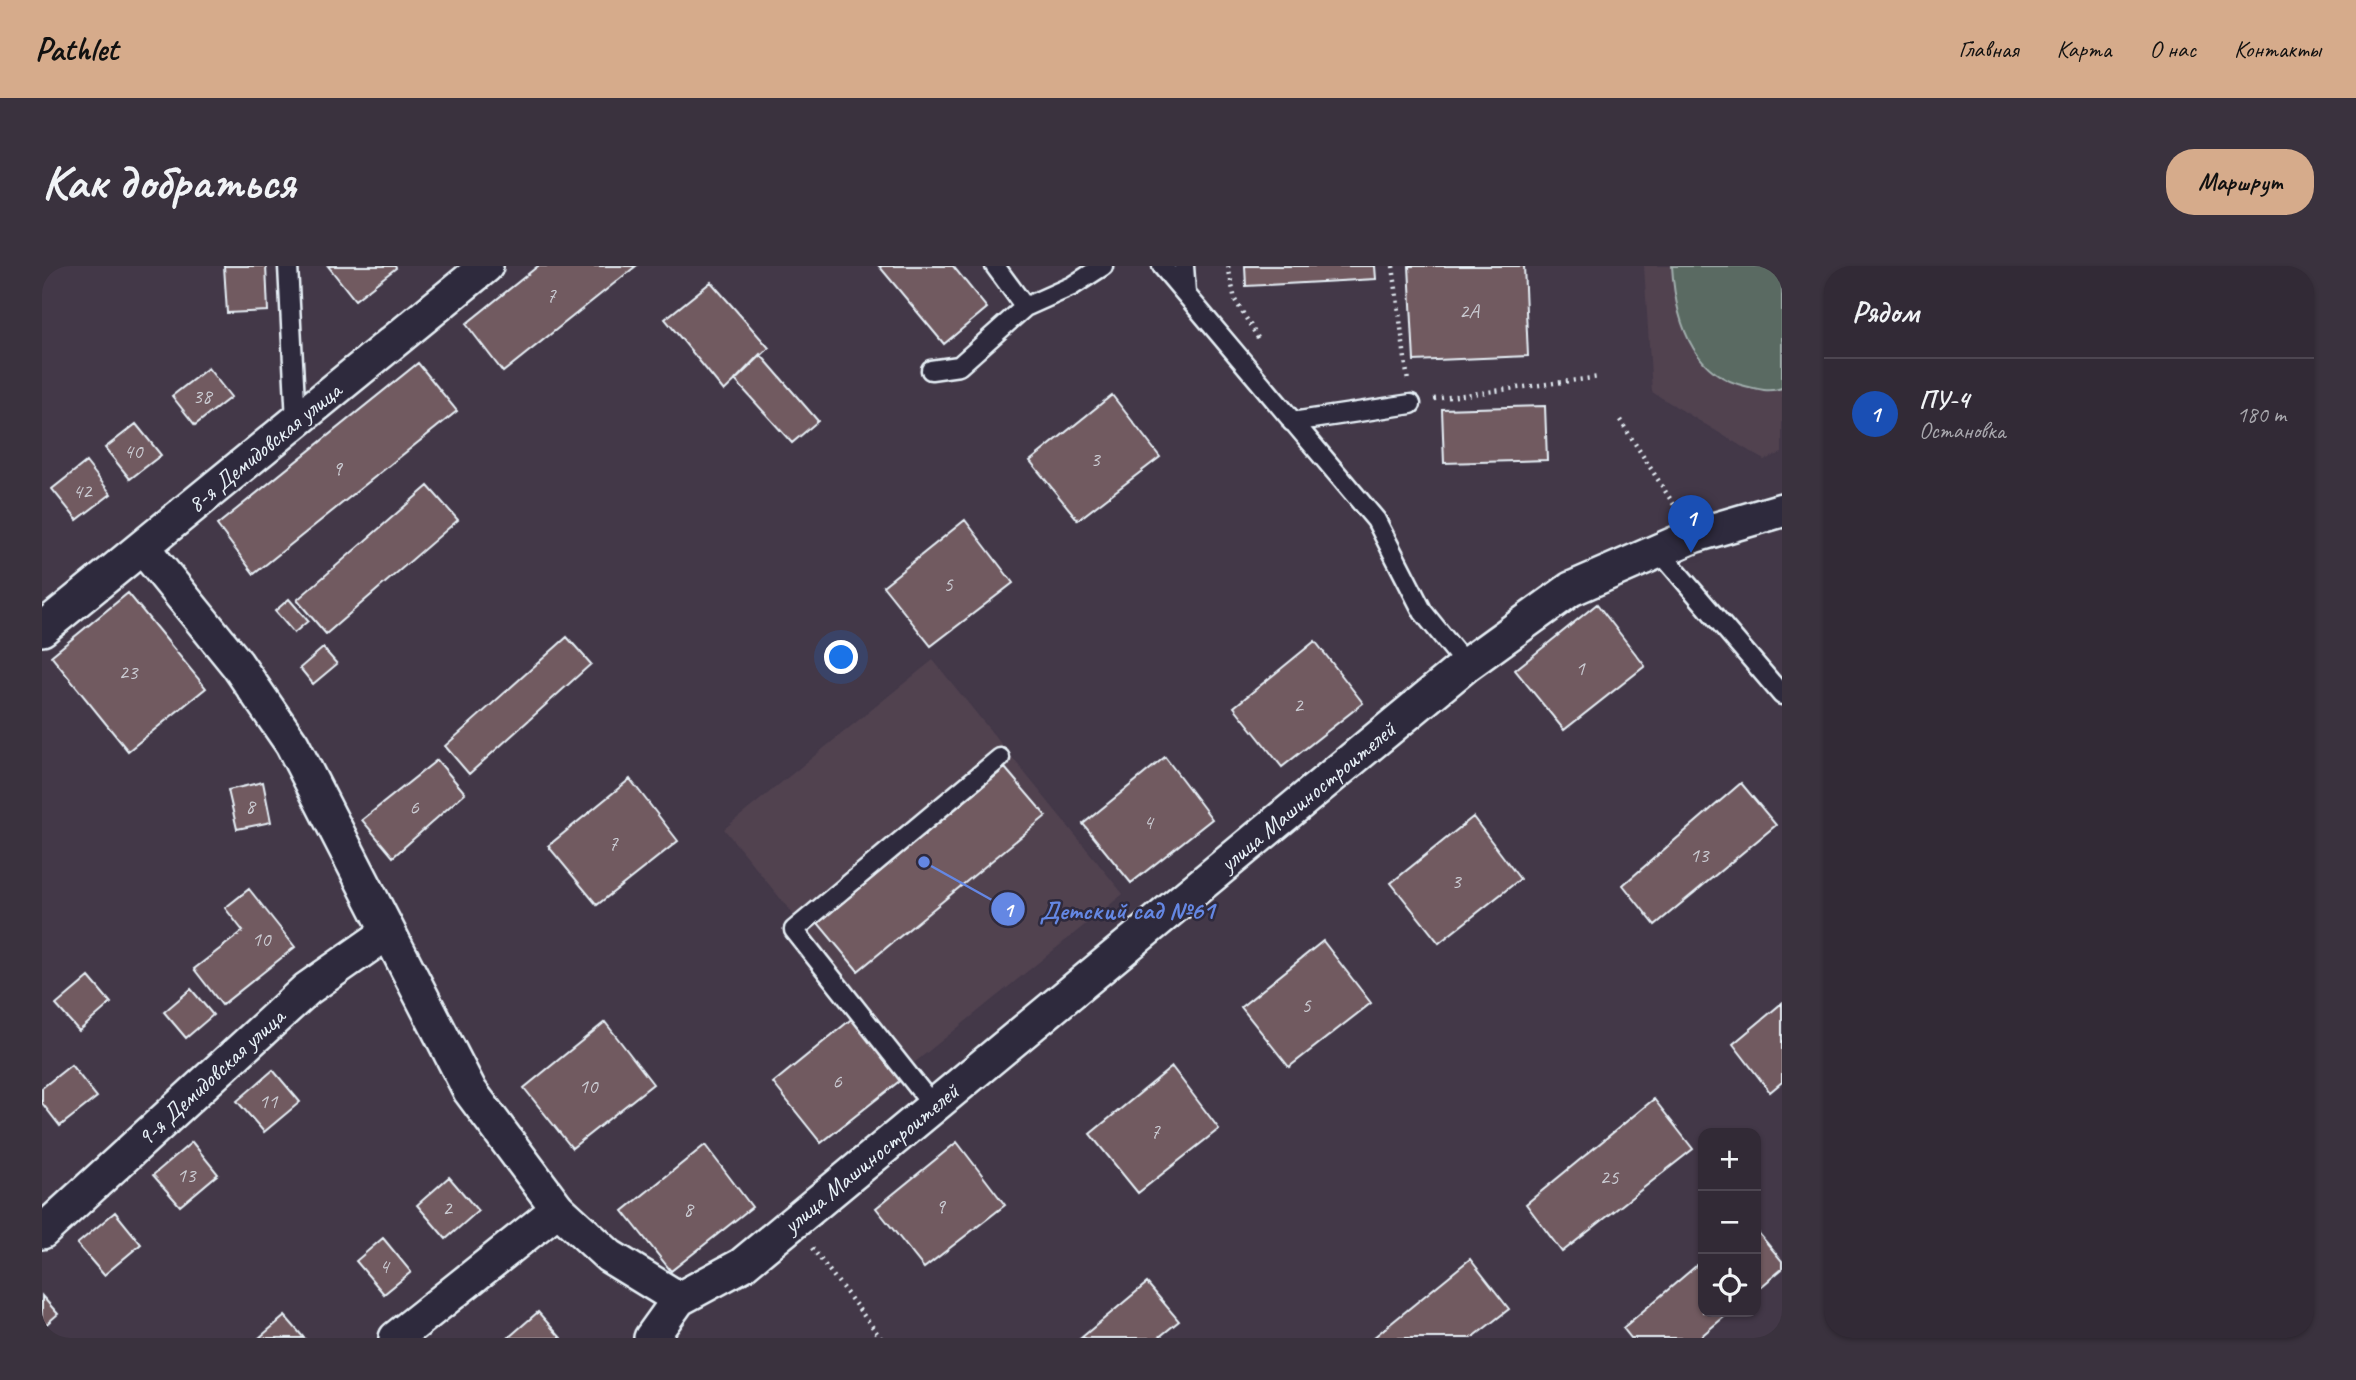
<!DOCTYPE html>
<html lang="ru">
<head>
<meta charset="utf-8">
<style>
	:root { --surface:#322a36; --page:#3a323e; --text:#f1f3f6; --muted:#a8a7ad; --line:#4d4651; --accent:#d6ab8b }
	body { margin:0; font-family:Caveat,sans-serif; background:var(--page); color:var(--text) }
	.controls { position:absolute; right:21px; bottom:21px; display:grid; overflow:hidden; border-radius:14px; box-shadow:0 2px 5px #0004 }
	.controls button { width:63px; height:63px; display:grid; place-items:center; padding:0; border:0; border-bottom:2px solid var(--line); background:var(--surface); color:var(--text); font:35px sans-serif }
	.you { position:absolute; left:800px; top:392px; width:24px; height:24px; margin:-18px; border:5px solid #fff; border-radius:50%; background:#1a73e8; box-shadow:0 0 0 10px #1a73e833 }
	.badge { display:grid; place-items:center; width:46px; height:46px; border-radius:50%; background:var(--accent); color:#fff; font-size:23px; font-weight:700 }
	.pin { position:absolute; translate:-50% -58px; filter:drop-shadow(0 2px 4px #0008) }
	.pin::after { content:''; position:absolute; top:37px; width:24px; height:21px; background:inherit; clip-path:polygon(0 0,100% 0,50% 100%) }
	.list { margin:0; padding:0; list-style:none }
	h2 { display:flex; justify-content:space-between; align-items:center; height:91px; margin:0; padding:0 28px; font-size:30px }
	h2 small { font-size:23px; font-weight:400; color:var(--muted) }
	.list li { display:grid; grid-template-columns:46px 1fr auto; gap:21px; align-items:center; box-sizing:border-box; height:112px; padding:0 28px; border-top:2px solid var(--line) }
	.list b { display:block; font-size:26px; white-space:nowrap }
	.list p { margin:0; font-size:23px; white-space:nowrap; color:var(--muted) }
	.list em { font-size:23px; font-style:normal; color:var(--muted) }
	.icon { flex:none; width:38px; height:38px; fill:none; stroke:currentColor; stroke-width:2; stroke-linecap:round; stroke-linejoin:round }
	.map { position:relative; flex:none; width:1740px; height:1072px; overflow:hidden; border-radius:28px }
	header { display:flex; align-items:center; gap:42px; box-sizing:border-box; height:98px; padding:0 35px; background:var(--accent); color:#111 }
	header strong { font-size:33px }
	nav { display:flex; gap:38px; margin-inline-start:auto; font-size:24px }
	.intro { display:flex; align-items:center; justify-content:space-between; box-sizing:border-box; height:168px; padding:0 42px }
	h1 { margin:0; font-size:49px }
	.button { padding:18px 32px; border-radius:28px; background:var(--accent); color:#111; font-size:24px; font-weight:700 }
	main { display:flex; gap:42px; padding:0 42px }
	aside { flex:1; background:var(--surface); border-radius:28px; box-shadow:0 2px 5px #0004 }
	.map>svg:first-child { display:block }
	.built { fill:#514250 }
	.green { fill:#5a6b62; stroke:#a1aead; stroke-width:2 }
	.building { fill:#715a61; stroke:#e8f1f8; stroke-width:2 }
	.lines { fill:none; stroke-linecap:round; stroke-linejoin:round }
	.lane-casing { stroke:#e8f1f8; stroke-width:23 }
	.street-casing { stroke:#e8f1f8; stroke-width:38 }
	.path { stroke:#e8f1f8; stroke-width:4.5; stroke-dasharray:2 5; stroke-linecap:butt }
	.lane { stroke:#2f2a3d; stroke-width:18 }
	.street { stroke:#2f2a3d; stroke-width:33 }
	.labels { text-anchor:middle; stroke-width:5; stroke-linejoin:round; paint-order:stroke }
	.number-label { font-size:21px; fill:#cacbd2 }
	.street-label { font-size:24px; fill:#e8f1f8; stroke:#2f2a3d }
	.leader { fill:none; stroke:#6487e3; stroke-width:2.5 }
	.callout-dot { fill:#6487e3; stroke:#2f2a3d; stroke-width:2.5 }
	.mark-label { font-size:21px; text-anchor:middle; font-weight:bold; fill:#fff }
	.callout-label { font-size:26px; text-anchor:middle; font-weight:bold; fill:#6487e3; stroke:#2f2a3d; stroke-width:5; stroke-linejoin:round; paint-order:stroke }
</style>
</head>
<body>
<header>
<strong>Pathlet</strong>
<nav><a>Главная</a><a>Карта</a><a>О нас</a><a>Контакты</a></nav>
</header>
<div class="intro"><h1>Как добраться</h1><a class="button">Маршрут</a></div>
<main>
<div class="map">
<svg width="1740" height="1072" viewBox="0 0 1740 1072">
	<rect width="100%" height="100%" fill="#433848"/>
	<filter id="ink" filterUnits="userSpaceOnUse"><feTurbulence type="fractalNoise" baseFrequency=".0143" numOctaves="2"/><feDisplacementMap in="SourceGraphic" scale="14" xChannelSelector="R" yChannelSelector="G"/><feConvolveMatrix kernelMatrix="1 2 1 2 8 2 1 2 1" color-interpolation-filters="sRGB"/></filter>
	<g filter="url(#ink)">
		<!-- built -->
		<path class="built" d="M1602,0H1740V187L1722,194L1610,126Z
			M891,394L1081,628L872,797L682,563Z"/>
		<!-- green -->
		<path class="green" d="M1630,0H1740V122C1726,127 1717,123 1703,120C1647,107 1633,50 1630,0Z"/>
		<!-- building -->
		<path class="building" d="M182,0H224L226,45L185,47Z
			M286,0H353L354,2L313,34Z
			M496,0H594L461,106L424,58Z
			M837,0H911L945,42L902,78Z
			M1203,0H1333L1334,13L1204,20Z
			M1203,0H1333L1334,13L1204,20Z
			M1367,0H1482L1486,90L1372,95Z
			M1367,0H1482L1486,90L1372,95Z
			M669,16L727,82L682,125L623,53Z
			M718,88L776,155L750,177L693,114Z
			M376,97L415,145L212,308L175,259Z
			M166,102L189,131L153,159L130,130Z
			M1070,129L1118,191L1036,254L988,195Z
			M1503,140L1505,194L1402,197L1400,143Z
			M94,158L119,189L88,213L63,182Z
			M44,196L69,228L35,254L10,223Z
			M386,220L416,254L284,368L255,334Z
			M923,254L971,317L889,380L841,320Z
			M86,327L164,422L86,485L9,390Z
			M247,333L266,355L252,367L233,345Z
			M1555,338L1603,400L1522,464L1473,404Z
			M525,371L549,398L427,508L403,480Z
			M1273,375L1321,437L1240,501L1192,441Z
			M281,382L295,398L271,418L258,402Z
			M1123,491L1170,553L1089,617L1041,558Z
			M395,494L423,527L351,591L320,554Z
			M963,502L1004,550L816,705L776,657Z
			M588,513L636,575L555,639L506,580Z
			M221,516L229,556L195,563L186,524Z
			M1699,517L1734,559L1613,659L1581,619Z
			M1431,551L1478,613L1397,677L1349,617Z
			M207,623L253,681L180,739L152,703L201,665L183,642Z
			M1281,675L1329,737L1247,801L1199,741Z
			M47,711L69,737L37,765L14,739Z
			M149,723L171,749L144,772L122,746Z
			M1740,737V816L1728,826L1691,778Z
			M812,751L860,813L779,877L731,817Z
			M563,756L611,818L530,882L482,822Z
			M29,799L55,831L18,860L0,837V822Z
			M1130,801L1177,863L1096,927L1048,868Z
			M231,804L258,836L222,866L195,835Z
			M1612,833L1651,883L1520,986L1484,938Z
			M150,876L176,908L138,940L111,909Z
			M915,876L963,939L882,1002L834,942Z
			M663,879L710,941L629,1005L581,945Z
			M407,911L436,945L404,973L375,939Z
			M73,946L99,978L62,1009L35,978Z
			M1714,964L1740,995V1003L1714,1025Z
			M341,972L369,1006L342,1028L314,995Z
			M1428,993L1467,1043L1430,1072H1331Z
			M1661,994V1046H1688L1657,1072H1589L1581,1062Z
			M1105,1017L1137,1055L1116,1072H1039Z
			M0,1030L16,1048L0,1062Z
			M496,1046L519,1072H466Z
			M243,1050L262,1072H217Z"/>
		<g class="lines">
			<defs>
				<path id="lane" d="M246,0L254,155
					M953,0L983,41
					M1120,0L1334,254L1381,346L1424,399
					M1142,0L1144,27
					M889,104L917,100L983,41L1030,20L1061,0
					M1250,156L1369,138
					M1617,285L1740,429
					M891,840L752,664L958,492"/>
				<g id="street">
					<path d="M101,282L195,398L250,478L428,825L516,943L567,990L637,1033"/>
					<path id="s1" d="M0,363L444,0"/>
					<path id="s2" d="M0,966L265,723L345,667"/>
					<path d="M354,1072L516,943"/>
					<path id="s3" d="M609,1072L637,1033L700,999L1424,399L1529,323L1651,270L1740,244"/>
				</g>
			</defs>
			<!-- lane casing -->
			<use href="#lane" class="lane-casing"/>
			<!-- street casing -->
			<use href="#street" class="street-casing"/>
			<!-- path -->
			<path class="path" d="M1186,0L1193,34L1216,72
				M1351,0L1366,116
				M1392,133L1558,111
				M1578,154L1634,242
				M770,982L839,1072"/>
			<!-- lane -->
			<use href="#lane" class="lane"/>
			<!-- street -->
			<use href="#street" class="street"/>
		</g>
	</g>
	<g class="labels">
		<!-- number labels -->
		<g class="number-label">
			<text x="509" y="36">7</text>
			<text x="1427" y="52">2А</text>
			<text x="160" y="137">38</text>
			<text x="91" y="192">40</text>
			<text x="1053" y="200">3</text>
			<text x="295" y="209">9</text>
			<text x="40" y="232">42</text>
			<text x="906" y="325">5</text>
			<text x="1538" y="409">1</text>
			<text x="86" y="413">23</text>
			<text x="1256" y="446">2</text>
			<text x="208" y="547">8</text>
			<text x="372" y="548">6</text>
			<text x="1106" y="563">4</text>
			<text x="571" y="584">7</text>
			<text x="1657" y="596">13</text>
			<text x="1414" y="622">3</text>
			<text x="219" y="680">10</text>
			<text x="1264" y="746">5</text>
			<text x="795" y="822">6</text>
			<text x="546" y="827">10</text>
			<text x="226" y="842">11</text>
			<text x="1113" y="872">7</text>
			<text x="144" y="916">13</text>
			<text x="1567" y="918">25</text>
			<text x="898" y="947">9</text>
			<text x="405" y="949">2</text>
			<text x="646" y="950">8</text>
			<text x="342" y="1007">4</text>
		</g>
		<!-- street labels -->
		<g class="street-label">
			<text dy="8" stroke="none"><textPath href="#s1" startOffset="287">8-я Демидовская улица</textPath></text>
			<text dy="8" stroke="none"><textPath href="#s3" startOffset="854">улица Машиностроителей</textPath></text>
			<text dy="8" stroke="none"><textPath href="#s2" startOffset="229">9-я Демидовская улица</textPath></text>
			<text dy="8" stroke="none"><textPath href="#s3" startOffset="287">улица Машиностроителей</textPath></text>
		</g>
	</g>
	<!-- callouts -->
	<path class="leader" d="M882 596L966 643"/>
	<g class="callout-dot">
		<circle cx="882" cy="596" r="7"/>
		<circle cx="966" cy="643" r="18"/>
	</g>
	<g class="mark-label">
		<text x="966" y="651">1</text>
	</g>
	<g class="callout-label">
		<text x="1085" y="653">Детский сад №61</text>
	</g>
</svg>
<div class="controls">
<button>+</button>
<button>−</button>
<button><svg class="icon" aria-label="locate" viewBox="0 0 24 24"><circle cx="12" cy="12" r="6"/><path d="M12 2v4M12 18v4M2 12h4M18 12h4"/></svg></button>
</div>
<div class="you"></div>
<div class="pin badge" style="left:1649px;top:287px;background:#1a4fb4">1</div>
</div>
<aside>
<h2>Рядом<small></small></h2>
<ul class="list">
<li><span class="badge" style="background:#1a4fb4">1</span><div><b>ПУ-4</b><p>Остановка</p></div><em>180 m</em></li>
</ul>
</aside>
</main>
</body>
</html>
